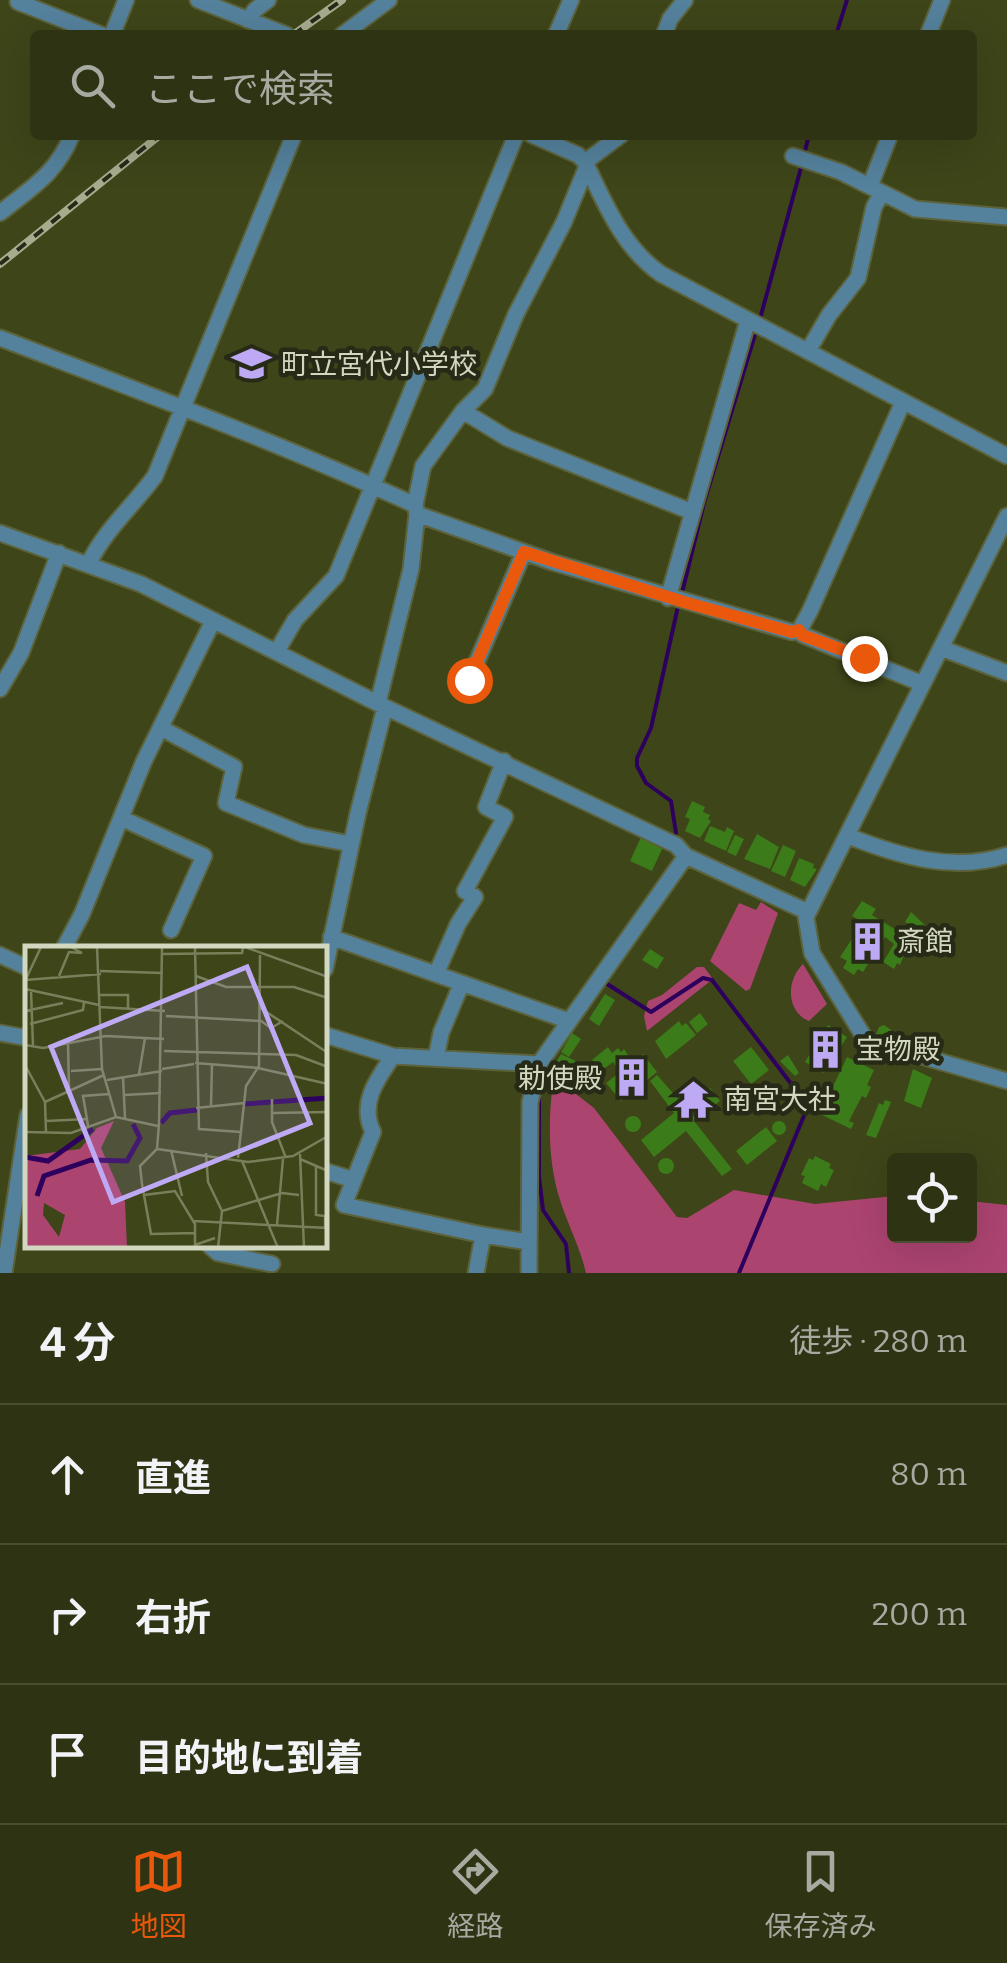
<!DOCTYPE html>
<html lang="ja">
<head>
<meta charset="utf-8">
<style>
	:root { --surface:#2e3413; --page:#363c1c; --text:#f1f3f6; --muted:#a7aaa0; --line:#494f33; --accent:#ea580c }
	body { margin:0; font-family:Bitter,"Noto Sans JP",serif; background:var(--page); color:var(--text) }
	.controls { position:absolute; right:30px; bottom:30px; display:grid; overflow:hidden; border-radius:10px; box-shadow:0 10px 40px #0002 }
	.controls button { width:90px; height:90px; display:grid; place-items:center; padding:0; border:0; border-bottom:2px solid var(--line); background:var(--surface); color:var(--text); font:50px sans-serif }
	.stop { position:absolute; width:30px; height:30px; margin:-22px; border:8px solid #ea580c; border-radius:50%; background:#fff }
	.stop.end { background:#ea580c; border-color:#fff; box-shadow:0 2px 10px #0008 }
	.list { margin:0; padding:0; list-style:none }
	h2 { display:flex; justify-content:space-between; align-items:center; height:130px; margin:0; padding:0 40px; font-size:42px }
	h2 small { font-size:32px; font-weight:400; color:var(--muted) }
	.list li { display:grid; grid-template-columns:65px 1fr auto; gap:30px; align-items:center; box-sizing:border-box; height:140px; padding:0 40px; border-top:2px solid var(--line) }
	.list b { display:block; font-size:38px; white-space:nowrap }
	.list em { font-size:32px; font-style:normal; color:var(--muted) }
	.icon { flex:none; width:55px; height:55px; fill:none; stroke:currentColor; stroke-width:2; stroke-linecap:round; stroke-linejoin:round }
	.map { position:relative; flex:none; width:1007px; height:1273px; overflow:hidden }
	.search { position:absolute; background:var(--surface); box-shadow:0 10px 40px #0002; left:30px; right:30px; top:30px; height:110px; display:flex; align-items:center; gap:25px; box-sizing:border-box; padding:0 35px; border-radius:10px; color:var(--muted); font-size:38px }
	.sheet { height:550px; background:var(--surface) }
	nav { display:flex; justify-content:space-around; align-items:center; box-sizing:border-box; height:140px; border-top:2px solid var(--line); background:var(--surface); font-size:28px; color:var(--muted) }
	nav a { display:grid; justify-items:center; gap:5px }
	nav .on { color:var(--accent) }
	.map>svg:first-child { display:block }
	.forest { fill:#ac4470 }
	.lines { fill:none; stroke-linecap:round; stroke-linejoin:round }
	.stream { stroke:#2e005e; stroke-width:4 }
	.building { fill:#3c7b19 }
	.minor-casing { stroke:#5c623a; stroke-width:19 }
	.minor { stroke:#54819c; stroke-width:15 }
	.rail-casing { stroke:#a6ac8e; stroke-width:8 }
	.rail { stroke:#262a17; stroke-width:4; stroke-dasharray:11; stroke-linecap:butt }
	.route { stroke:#ea580c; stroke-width:12 }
	.labels { text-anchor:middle; stroke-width:9; stroke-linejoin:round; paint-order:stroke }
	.poi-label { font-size:28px; fill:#d2d7bf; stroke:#262a17; text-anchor:start }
	.inset-river { fill:none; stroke:#2e005e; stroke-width:5 }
	.inset-road { fill:none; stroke:#797f5b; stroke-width:2.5 }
	.view { fill:#bea9f4; fill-opacity:0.15; stroke:#bea9f4; stroke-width:5 }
	.inset-edge { fill:none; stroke:#d2d7bf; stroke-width:5 }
</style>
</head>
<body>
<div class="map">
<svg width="1007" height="1273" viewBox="0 0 1007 1273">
	<rect width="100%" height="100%" fill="#3e4519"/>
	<!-- forest -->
	<path class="forest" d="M761,902L778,913L750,989L746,991L710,961L739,903L756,910Z
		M803,964L827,1004L809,1021C786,1012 786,980 803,964Z
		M697,967H704L713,979L647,1031L644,1016L648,1001L662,995Z
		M563,1084L594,1108L677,1217L687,1218L734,1190L815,1204L894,1196V1236H970V1201L1007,1205V1273H586C580,1247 568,1225 560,1200C549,1166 548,1126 552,1091Z"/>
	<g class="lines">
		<!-- stream -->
		<path class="stream" d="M836,35L847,0
			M804,155L809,135
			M760,319L802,164
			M682,593L704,503L757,328
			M676,833L671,801L646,783L637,766V758L651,728L679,602
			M604,982L651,1012L703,978L712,980L808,1106L739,1273
			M539,1095V1177L543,1210L566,1244L569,1273"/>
	</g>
	<!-- building -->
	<path class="building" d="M692,801L705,807L703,812L710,815L708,819L711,821L700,838L685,831L690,819L685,817Z
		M710,826L725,832L727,827L734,831L726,851L704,841Z
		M757,834L779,847L770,869L744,859Z
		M735,835L744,839L736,856L727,852Z
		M641,837L663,847L652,871L630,861Z
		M783,845L796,851L785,877L771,871Z
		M799,858L814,864L813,868L817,869L805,887L790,880Z
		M862,901L876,909L872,915L901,933L905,934L909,927L920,935L911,950L907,948L900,965L897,963L894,969L883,962L894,944L885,937L863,972L858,969L854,975L843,968L847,961L840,957L863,922L852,916Z
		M911,912L926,926L922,932L905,922Z
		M650,949L664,958L657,969L642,960Z
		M605,994L615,1000L599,1026L589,1019Z
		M700,1013L708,1024L697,1033L689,1022Z
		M679,1021L682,1026L686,1023L696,1035L666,1059L655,1041Z
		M828,1025L847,1037L824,1073L805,1062Z
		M884,1025L897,1034L893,1044L875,1037L879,1027Z
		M572,1033L581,1039L569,1057L561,1052Z
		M608,1047L612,1053L618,1048L621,1052L624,1049L632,1061L619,1071L613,1062L601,1071L592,1060Z
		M751,1047L769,1070L751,1084L733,1061Z
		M561,1054L580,1063L571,1083L551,1070Z
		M643,1054L657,1072L621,1101L606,1083Z
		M788,1055L799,1073L795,1076L780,1061Z
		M847,1057L874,1070L867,1085L871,1087L866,1098L862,1096L849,1121L854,1123L851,1129L820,1114Z
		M913,1069L932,1078L921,1108L904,1101Z
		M657,1075L696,1119L694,1121L732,1169L722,1176L686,1131L654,1157L641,1140L674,1113L650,1081Z
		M710,1088L720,1101L707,1111L697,1098Z
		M885,1100L891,1102L876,1138L866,1135L879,1103L883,1105Z
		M625 1124a8 8 0 1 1 16 0a8 8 0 1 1-16 0Z
		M772 1128a7 7 0 1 1 14 0a7 7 0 1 1-14 0Z
		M766,1127L777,1141L747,1165L736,1151Z
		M815,1156L831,1164L829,1168L834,1170L826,1187L821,1184L818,1191L802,1183L805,1176L801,1175L809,1158L813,1160Z
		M658 1166a8 8 0 1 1 16 0a8 8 0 1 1-16 0Z"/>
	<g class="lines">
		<defs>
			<path id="minor" d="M198,0L287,35
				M18,2L102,35
				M248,20L255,10L268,0
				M112,35L126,0
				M342,35L389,0
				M556,35L571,0
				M664,35L670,19L685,0
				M928,35L942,0
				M532,135L578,155L585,162C605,203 622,247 661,274L1007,456
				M793,156L841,172L915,209L1007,217
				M585,162L621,135
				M870,186L890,135
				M0,213C32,187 56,174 72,135
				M0,338C139,391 280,443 415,505L417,514L552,562L792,632L799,631L810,611L903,402
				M808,351L829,315L858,278L874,207L882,193
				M463,411L507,438L692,512
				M415,505L423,466L463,411L485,389L516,314L564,222L587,166
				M1007,516L806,917L812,953L866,1040L1007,1081
				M0,533L141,584L385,707L676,845L686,856L808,912
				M89,563C105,530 133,506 155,476L294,135
				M668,598L748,320
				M799,631L803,635L923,684
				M941,648L1007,673
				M277,651L295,620L336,576L516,135
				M469,680L524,552
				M0,689L21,653L59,553
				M378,703L411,569L417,514
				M161,728L234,767L226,803L304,835L351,844
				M121,818L204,856L171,930
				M848,836C899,856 953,873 1007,855
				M331,937L569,1021
				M64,948L82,914L144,761L213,621
				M0,955L28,968
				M325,969L358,813L385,707
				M436,974L458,924L475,897L465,891L505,817L486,807L504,761
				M0,1033L28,1038
				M325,1035L393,1056L539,1064
				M393,1056C377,1079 359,1104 373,1132L344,1205L483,1235
				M436,1058L441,1033L461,985
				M325,1171L354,1180
				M210,1246L218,1253L272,1264
				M4,1273L28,1115
				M476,1273L483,1235L529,1242
				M529,1273L530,1102L539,1064L686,856"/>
		</defs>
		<!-- minor casing -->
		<use href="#minor" class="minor-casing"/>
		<!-- minor -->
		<use href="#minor" class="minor"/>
		<defs>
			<path id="rail" d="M293,35L342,0
				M0,264L160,135"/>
		</defs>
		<!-- rail casing -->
		<use href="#rail" class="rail-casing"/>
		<!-- rail -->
		<use href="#rail" class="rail"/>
	</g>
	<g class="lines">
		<!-- route -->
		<path class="route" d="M469,680L524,552L684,602L792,632L799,630L802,635L864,658"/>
	</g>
	<!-- icons -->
	<defs>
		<symbol id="school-bare" viewBox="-9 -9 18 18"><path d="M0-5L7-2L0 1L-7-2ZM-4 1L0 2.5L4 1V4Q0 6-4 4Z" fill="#bea9f4" stroke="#262a17" stroke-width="2.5" paint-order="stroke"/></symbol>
		<symbol id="building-bare" viewBox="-9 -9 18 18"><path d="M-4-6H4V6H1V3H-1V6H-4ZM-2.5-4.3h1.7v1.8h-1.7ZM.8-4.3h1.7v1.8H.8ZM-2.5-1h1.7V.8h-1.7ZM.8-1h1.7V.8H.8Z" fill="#bea9f4" stroke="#262a17" stroke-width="2.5" paint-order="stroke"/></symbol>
		<symbol id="temple-bare" viewBox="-9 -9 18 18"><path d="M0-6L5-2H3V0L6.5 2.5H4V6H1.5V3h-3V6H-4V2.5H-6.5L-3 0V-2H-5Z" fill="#bea9f4" stroke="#262a17" stroke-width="2.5" paint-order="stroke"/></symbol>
	</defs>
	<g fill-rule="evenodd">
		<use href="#school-bare" x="224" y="336" width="55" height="55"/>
		<use href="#building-bare" x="840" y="914" width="55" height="55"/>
		<use href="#building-bare" x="798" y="1022" width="55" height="55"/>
		<use href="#building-bare" x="604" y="1050" width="55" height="55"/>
		<use href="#temple-bare" x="666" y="1072" width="55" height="55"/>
	</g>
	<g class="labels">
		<!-- poi labels -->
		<g class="poi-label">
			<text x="281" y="374">町立宮代小学校</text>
			<text x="897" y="951">斎館</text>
			<text x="856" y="1059">宝物殿</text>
			<text x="602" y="1088" text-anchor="end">勅使殿</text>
			<text x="724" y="1109">南宮大社</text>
		</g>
	</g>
	<!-- overview -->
	<g transform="translate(25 946)">
		<rect width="302" height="302" fill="#3e4519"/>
		<path d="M89,175L76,202L100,256L102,302H0V210L55,203L72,182ZM19,257L40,269L34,291L18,269Z" fill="#ac4470" fill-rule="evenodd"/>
		<path class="inset-river" d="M219,158L303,152M136,177L145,167L172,164M0,211L23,215L68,183M12,250L19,230L66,214L102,215L115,192L108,178"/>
		<path class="inset-road" d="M72,1L77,123L91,171M137,1L134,178L132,203L115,220L117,238L126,288L171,287M170,1L174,183L216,186M220,1L303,31M137,8L217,7L218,1M75,25L138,27M34,30L44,6L57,7L46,1M171,30L201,41H269L303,52M0,34L76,28M0,35L16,1M0,43L74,59M6,44L8,100M74,49H103V62M75,61L140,65M234,61L303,107M0,65L38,57M141,70L236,75L246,82L258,75M5,78L58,64L59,57M43,97L44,142M0,99L18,102L81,90L139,93M139,105L271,109L303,121M170,117L233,122M0,119L20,156L21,186M233,122L303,138M137,123L169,118M46,125L77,123M114,128L120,92M98,131L100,173M82,134L137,125M99,149L136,147M247,153V176L261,212M20,156L79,129M186,160L187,118M171,162L219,157M247,167L303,166M62,173L58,150L84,148M21,175L62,173L63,180M0,186L46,187L91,171L133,180M132,203L223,216L268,210L303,190M146,204L157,250M181,207L183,236L197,265L193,302M275,208L279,302M213,212L221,140L234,120L235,9M275,213L303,225M217,215L253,302M291,219V269L300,270V282M119,249L150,245L170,278V299L190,292M197,265L257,247L274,249M168,275L303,282M252,279L258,213"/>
		<path class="view" d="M222,21L285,177L88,256L26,101Z"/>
		<rect width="302" height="302" class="inset-edge"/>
	</g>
</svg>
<div class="controls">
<button><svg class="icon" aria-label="locate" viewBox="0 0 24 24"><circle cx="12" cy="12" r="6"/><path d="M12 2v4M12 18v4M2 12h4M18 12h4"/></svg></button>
</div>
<div class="stop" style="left:469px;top:680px"></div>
<div class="stop end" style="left:864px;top:658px"></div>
<div class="search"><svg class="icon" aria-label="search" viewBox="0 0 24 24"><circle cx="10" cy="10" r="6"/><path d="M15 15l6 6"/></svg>ここで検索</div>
</div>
<section class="sheet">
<h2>4 分<small>徒歩 · 280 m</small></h2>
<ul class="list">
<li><svg class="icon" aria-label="ahead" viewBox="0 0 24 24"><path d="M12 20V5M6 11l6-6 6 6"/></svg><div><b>直進</b></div><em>80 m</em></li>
<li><svg class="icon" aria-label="right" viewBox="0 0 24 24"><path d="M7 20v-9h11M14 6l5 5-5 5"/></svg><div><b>右折</b></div><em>200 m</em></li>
<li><svg class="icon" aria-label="arrive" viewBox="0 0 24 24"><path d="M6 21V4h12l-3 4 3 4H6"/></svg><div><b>目的地に到着</b></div></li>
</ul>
</section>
<nav>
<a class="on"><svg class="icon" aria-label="map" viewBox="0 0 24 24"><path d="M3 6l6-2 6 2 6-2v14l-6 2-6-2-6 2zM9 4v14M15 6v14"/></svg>地図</a>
<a><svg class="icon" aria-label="directions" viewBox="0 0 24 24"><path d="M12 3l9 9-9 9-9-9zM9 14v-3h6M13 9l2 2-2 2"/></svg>経路</a>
<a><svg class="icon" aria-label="saved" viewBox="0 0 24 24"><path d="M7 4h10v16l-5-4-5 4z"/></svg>保存済み</a>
</nav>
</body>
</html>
